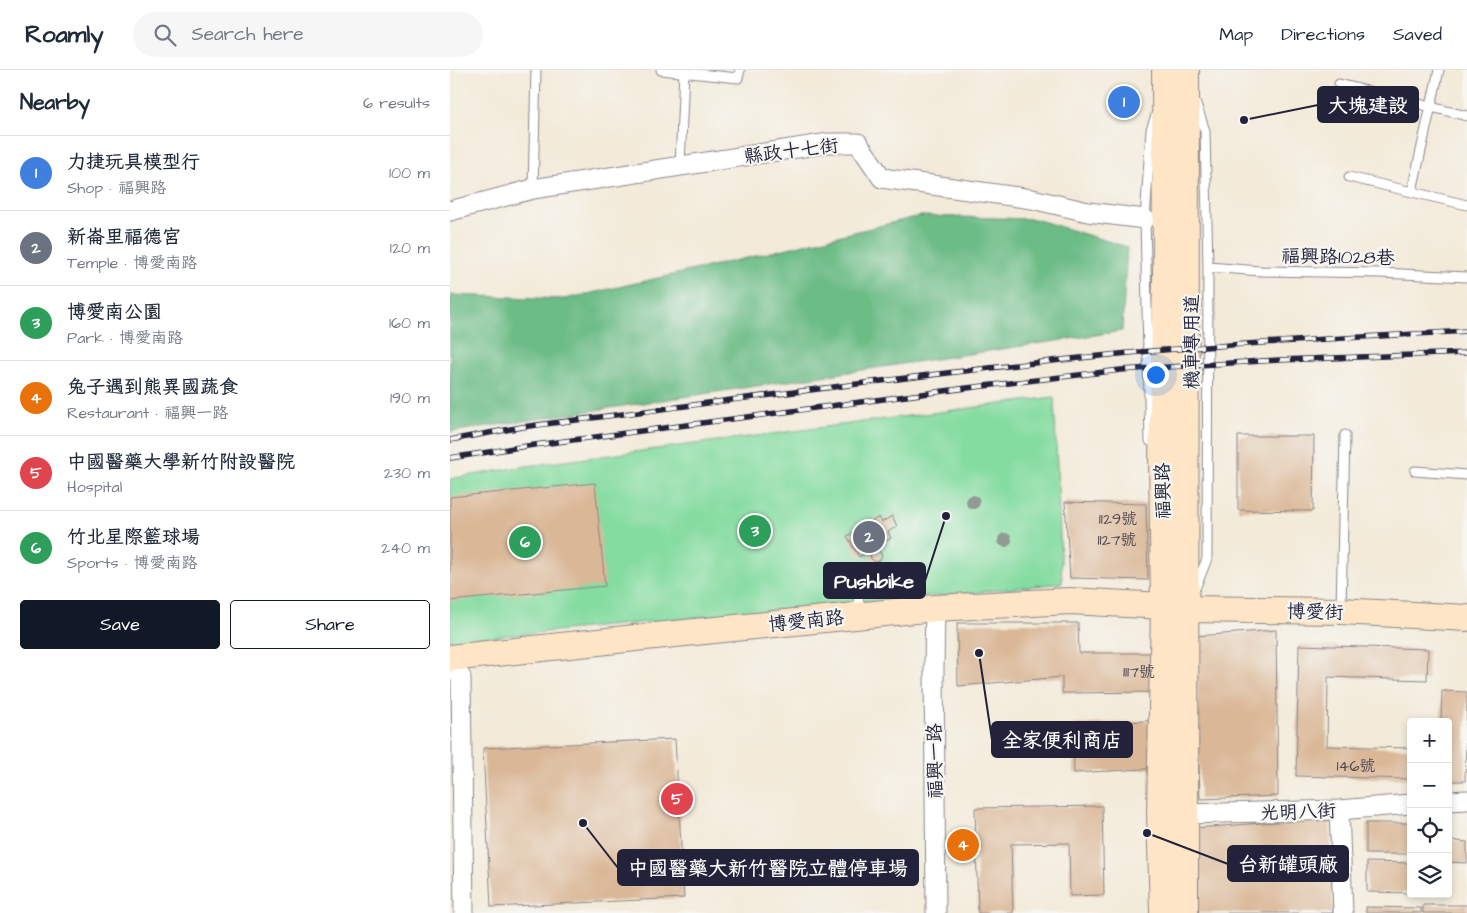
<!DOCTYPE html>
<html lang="en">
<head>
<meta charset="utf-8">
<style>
	:root { --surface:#fff; --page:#f6f6f7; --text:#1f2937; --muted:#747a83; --line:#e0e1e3; --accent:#111827 }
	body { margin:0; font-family:"Architects Daughter","LXGW WenKai TC",sans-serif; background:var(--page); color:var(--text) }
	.controls { position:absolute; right:15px; bottom:15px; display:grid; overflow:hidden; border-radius:5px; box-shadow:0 2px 8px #0003 }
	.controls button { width:45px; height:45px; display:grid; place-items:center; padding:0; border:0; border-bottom:1px solid var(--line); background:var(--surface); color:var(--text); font:25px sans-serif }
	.you { position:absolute; left:705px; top:304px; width:18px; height:18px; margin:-12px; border:4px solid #fff; border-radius:50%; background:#1a73e8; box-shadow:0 0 0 8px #1a73e833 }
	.badge { display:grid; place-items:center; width:32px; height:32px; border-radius:50%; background:var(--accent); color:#fff; font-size:16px; font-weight:700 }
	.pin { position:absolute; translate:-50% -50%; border:2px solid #fff; box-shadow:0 1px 5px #0006 }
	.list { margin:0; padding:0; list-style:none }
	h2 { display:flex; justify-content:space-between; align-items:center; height:65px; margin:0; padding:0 20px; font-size:21px }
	h2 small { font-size:16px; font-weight:400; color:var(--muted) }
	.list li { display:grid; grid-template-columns:32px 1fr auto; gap:15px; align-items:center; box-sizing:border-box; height:75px; padding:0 20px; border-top:1px solid var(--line) }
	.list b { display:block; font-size:19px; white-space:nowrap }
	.list p { margin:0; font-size:16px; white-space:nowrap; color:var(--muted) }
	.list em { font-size:16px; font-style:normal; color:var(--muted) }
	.actions { display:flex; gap:10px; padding:15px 20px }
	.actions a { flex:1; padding:11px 0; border:1px solid var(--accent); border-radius:5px; text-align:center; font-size:18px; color:var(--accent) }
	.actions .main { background:var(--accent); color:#fff }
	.icon { flex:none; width:28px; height:28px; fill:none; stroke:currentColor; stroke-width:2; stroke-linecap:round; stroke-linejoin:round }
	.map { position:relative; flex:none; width:1017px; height:843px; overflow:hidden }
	header { display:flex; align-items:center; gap:30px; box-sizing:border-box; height:70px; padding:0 25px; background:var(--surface); border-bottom:1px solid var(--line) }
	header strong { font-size:24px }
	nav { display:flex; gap:28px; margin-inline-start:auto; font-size:18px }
	.search { width:350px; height:45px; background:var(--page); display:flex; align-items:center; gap:12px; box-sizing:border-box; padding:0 18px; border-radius:28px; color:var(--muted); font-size:19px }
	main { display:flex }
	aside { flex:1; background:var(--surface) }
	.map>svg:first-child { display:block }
	.green { fill:#85dca0; stroke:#547f6e }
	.forest { fill:#6cbc86; stroke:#476f60 }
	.building { fill:#dab796 }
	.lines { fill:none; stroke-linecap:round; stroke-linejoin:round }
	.lane-casing { stroke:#8a868a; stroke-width:11 }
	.street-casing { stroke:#8a868a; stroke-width:21 }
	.secondary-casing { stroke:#8a868a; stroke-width:28 }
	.lane { stroke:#fff; stroke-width:9 }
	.street { stroke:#fff; stroke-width:19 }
	.secondary { stroke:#fde5c5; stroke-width:26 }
	.rail-casing { stroke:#22223b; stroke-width:5.5 }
	.rail { stroke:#f6f6f2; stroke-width:4; stroke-dasharray:11; stroke-linecap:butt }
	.tree { fill:#919b92 }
	.labels { text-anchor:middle; stroke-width:4.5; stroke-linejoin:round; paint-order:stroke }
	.number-label { font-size:16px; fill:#504752 }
	.street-label { font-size:19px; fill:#22223b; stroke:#f6f6f2 }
	.leader { fill:none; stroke:#22223b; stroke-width:2 }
	.callout-dot { fill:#22223b; stroke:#f6f6f2; stroke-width:2 }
	.callout { fill:#22223b; stroke:#22223b; stroke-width:2 }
	.callout-label { font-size:20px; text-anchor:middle; font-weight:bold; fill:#fff }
</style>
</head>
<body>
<header>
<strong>Roamly</strong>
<div class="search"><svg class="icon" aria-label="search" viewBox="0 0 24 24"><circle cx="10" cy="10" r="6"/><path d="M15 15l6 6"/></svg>Search here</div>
<nav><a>Map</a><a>Directions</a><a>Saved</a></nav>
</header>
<main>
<aside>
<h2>Nearby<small>6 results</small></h2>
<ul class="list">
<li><span class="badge" style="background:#3f7fe0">1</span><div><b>力捷玩具模型行</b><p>Shop · 福興路</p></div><em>100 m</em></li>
<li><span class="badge" style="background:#6b7280">2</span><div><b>新崙里福德宮</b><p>Temple · 博愛南路</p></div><em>120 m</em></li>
<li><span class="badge" style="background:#2e9e5b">3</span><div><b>博愛南公園</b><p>Park · 博愛南路</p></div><em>160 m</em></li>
<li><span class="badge" style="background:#e8710a">4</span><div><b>兔子遇到熊異國蔬食</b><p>Restaurant · 福興一路</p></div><em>190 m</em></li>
<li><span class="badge" style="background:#e0444e">5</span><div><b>中國醫藥大學新竹附設醫院</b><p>Hospital</p></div><em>230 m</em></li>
<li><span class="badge" style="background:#2e9e5b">6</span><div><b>竹北星際籃球場</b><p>Sports · 博愛南路</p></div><em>240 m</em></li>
</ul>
<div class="actions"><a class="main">Save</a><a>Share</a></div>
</aside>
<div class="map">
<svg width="1017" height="843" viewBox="0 0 1017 843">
	<rect width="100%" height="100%" fill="#f6f6f2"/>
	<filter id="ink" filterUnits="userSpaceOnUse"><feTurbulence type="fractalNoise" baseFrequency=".02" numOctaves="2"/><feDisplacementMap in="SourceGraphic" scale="10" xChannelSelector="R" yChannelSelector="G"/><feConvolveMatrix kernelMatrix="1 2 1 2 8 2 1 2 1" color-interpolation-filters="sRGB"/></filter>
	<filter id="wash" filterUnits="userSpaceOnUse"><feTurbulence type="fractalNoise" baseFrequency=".0096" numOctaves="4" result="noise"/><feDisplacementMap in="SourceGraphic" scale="20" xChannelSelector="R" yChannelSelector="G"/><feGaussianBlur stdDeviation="1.12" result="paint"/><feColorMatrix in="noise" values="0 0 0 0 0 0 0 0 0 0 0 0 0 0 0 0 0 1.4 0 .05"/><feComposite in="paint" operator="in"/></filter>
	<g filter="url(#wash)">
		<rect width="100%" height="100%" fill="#f3ead8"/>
		<!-- green -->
		<path class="green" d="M604,327L612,513L495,526H472L0,571V409L76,396Z"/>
		<!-- forest -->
		<path class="forest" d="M470,146L585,149L677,177L672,261L0,362V225L115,229L297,188Z"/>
		<g id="blocks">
			<!-- building -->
			<path class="building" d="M788,366H864L863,441L788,440Z
				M145,413L155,516L0,531V427Z
				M615,432L696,434L698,510L620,508Z
				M442,446L447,456L438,462L441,468L409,487L397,466L429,447L432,452Z
				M420.5 486a5.5 5.5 0 1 1 11 0a5.5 5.5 0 1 1-11 0Z
				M507,553H628L629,583H708L712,622L612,623V607L508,616Z
				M826,560L828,726L750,729L746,566Z
				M849,575L978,579L977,610L878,607L877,676L961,678V709L846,706Z
				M992,621L1017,622L1015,711H998V652H991Z
				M712,650L711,698L624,703L623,655Z
				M225,669L234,828L41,837L33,678Z
				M652,736L654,825L620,826L619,773L561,774L563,843H528L525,738Z
				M880,748L883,843H745V758Z
				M916,753H961V784H916Z
				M998,770L1017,772V793L998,792Z
				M917,792L961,793V823L917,822Z
				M973,835H1017V843H973Z
				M916,837L971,838V843H916Z"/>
		</g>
	</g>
	<g filter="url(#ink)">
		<use href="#blocks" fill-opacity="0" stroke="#8a868a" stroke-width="1"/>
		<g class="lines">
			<defs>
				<path id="lane" d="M211,0L288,8L290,0
					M889,14L1017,46
					M230,96L234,0
					M899,107L1017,135
					M83,119L86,0
					M962,121L989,0
					M758,197L811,201L930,203L1017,207
					M700,371L695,149L701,60L706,45
					M965,401L1017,405
					M408,513L409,542
					M744,521L757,489L758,197L755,61L745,31
					M891,538L895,365"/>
				<path id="street" d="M0,141L83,119L379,73H408L432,108L582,129L638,142L695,149
					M485,538L484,598L486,843
					M0,594L11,607L14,843
					M998,731L1017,730
					M889,740L893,843
					M735,744L889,740L961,734"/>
				<path id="secondary" d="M0,588L185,568L485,538L620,531L714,536L736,539L891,541L1017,548
					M713,843L710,744L714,536L712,389L716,206L715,0
					M735,843L736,0"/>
			</defs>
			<!-- lane casing -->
			<use href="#lane" class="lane-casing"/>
			<!-- street casing -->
			<use href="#street" class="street-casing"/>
			<!-- secondary casing -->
			<use href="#secondary" class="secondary-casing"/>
			<!-- lane -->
			<use href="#lane" class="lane"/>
			<!-- street -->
			<use href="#street" class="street"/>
			<!-- secondary -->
			<use href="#secondary" class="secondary"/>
			<defs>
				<path id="rail" d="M0,370L72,357C271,332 470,304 669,284C785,273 901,268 1017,261
					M0,388L77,376L517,318L671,300L829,290L1017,283"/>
			</defs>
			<!-- rail casing -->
			<use href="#rail" class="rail-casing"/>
			<!-- rail -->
			<use href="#rail" class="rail"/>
		</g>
		<!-- trees -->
		<g class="tree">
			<circle cx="523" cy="432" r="7"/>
			<circle cx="555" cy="470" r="7"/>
		</g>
	</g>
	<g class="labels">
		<!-- number labels -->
		<g class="number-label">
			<text x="668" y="454">1129號</text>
			<text x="667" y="475">1127號</text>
			<text x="689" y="607">1117號</text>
			<text x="906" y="701">146號</text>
		</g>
		<!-- street labels -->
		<g class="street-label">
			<text transform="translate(341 80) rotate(-7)" y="7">縣政十七街</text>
			<text transform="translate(888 186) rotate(1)" y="7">福興路1028巷</text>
			<text transform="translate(741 272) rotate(-90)" y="7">機車專用道</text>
			<text transform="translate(712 421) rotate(-91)" y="7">福興路</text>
			<text transform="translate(865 541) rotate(1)" y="7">博愛街</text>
			<text transform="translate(356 550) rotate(-6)" y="7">博愛南路</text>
			<text transform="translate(484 691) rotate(-91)" y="7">福興一路</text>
			<text transform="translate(848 741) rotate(-2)" y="7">光明八街</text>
		</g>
	</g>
	<!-- callouts -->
	<path class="leader" d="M794 50L868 35M496 446L475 511M529 583L542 670M697 763L778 794M133 753L168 798"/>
	<g class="callout-dot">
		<circle cx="794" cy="50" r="5"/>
		<circle cx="496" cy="446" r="5"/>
		<circle cx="529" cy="583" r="5"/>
		<circle cx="697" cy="763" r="5"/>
		<circle cx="133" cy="753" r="5"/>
	</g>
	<g class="callout">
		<rect x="868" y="17" width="100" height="35" rx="5"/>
		<rect x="374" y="493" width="101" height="35" rx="5"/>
		<rect x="542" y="652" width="140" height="35" rx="5"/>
		<rect x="778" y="776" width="120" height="35" rx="5"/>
		<rect x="168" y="780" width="300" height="35" rx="5"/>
	</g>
	<g class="callout-label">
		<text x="918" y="42">大塊建設</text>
		<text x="424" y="518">Pushbike</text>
		<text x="612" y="677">全家便利商店</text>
		<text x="838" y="801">台新罐頭廠</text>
		<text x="318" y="805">中國醫藥大新竹醫院立體停車場</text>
	</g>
</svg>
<div class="controls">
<button>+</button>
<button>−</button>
<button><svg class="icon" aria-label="locate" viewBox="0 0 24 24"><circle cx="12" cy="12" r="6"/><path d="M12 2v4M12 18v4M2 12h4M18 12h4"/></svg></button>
<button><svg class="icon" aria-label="layers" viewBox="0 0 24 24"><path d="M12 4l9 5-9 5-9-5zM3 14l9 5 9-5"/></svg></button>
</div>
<div class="you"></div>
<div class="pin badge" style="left:674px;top:32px;background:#3f7fe0">1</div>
<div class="pin badge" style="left:419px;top:467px;background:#6b7280">2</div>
<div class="pin badge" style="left:305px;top:461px;background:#2e9e5b">3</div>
<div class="pin badge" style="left:513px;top:775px;background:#e8710a">4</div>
<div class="pin badge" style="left:227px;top:729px;background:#e0444e">5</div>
<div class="pin badge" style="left:75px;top:472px;background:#2e9e5b">6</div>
</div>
</main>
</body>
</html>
